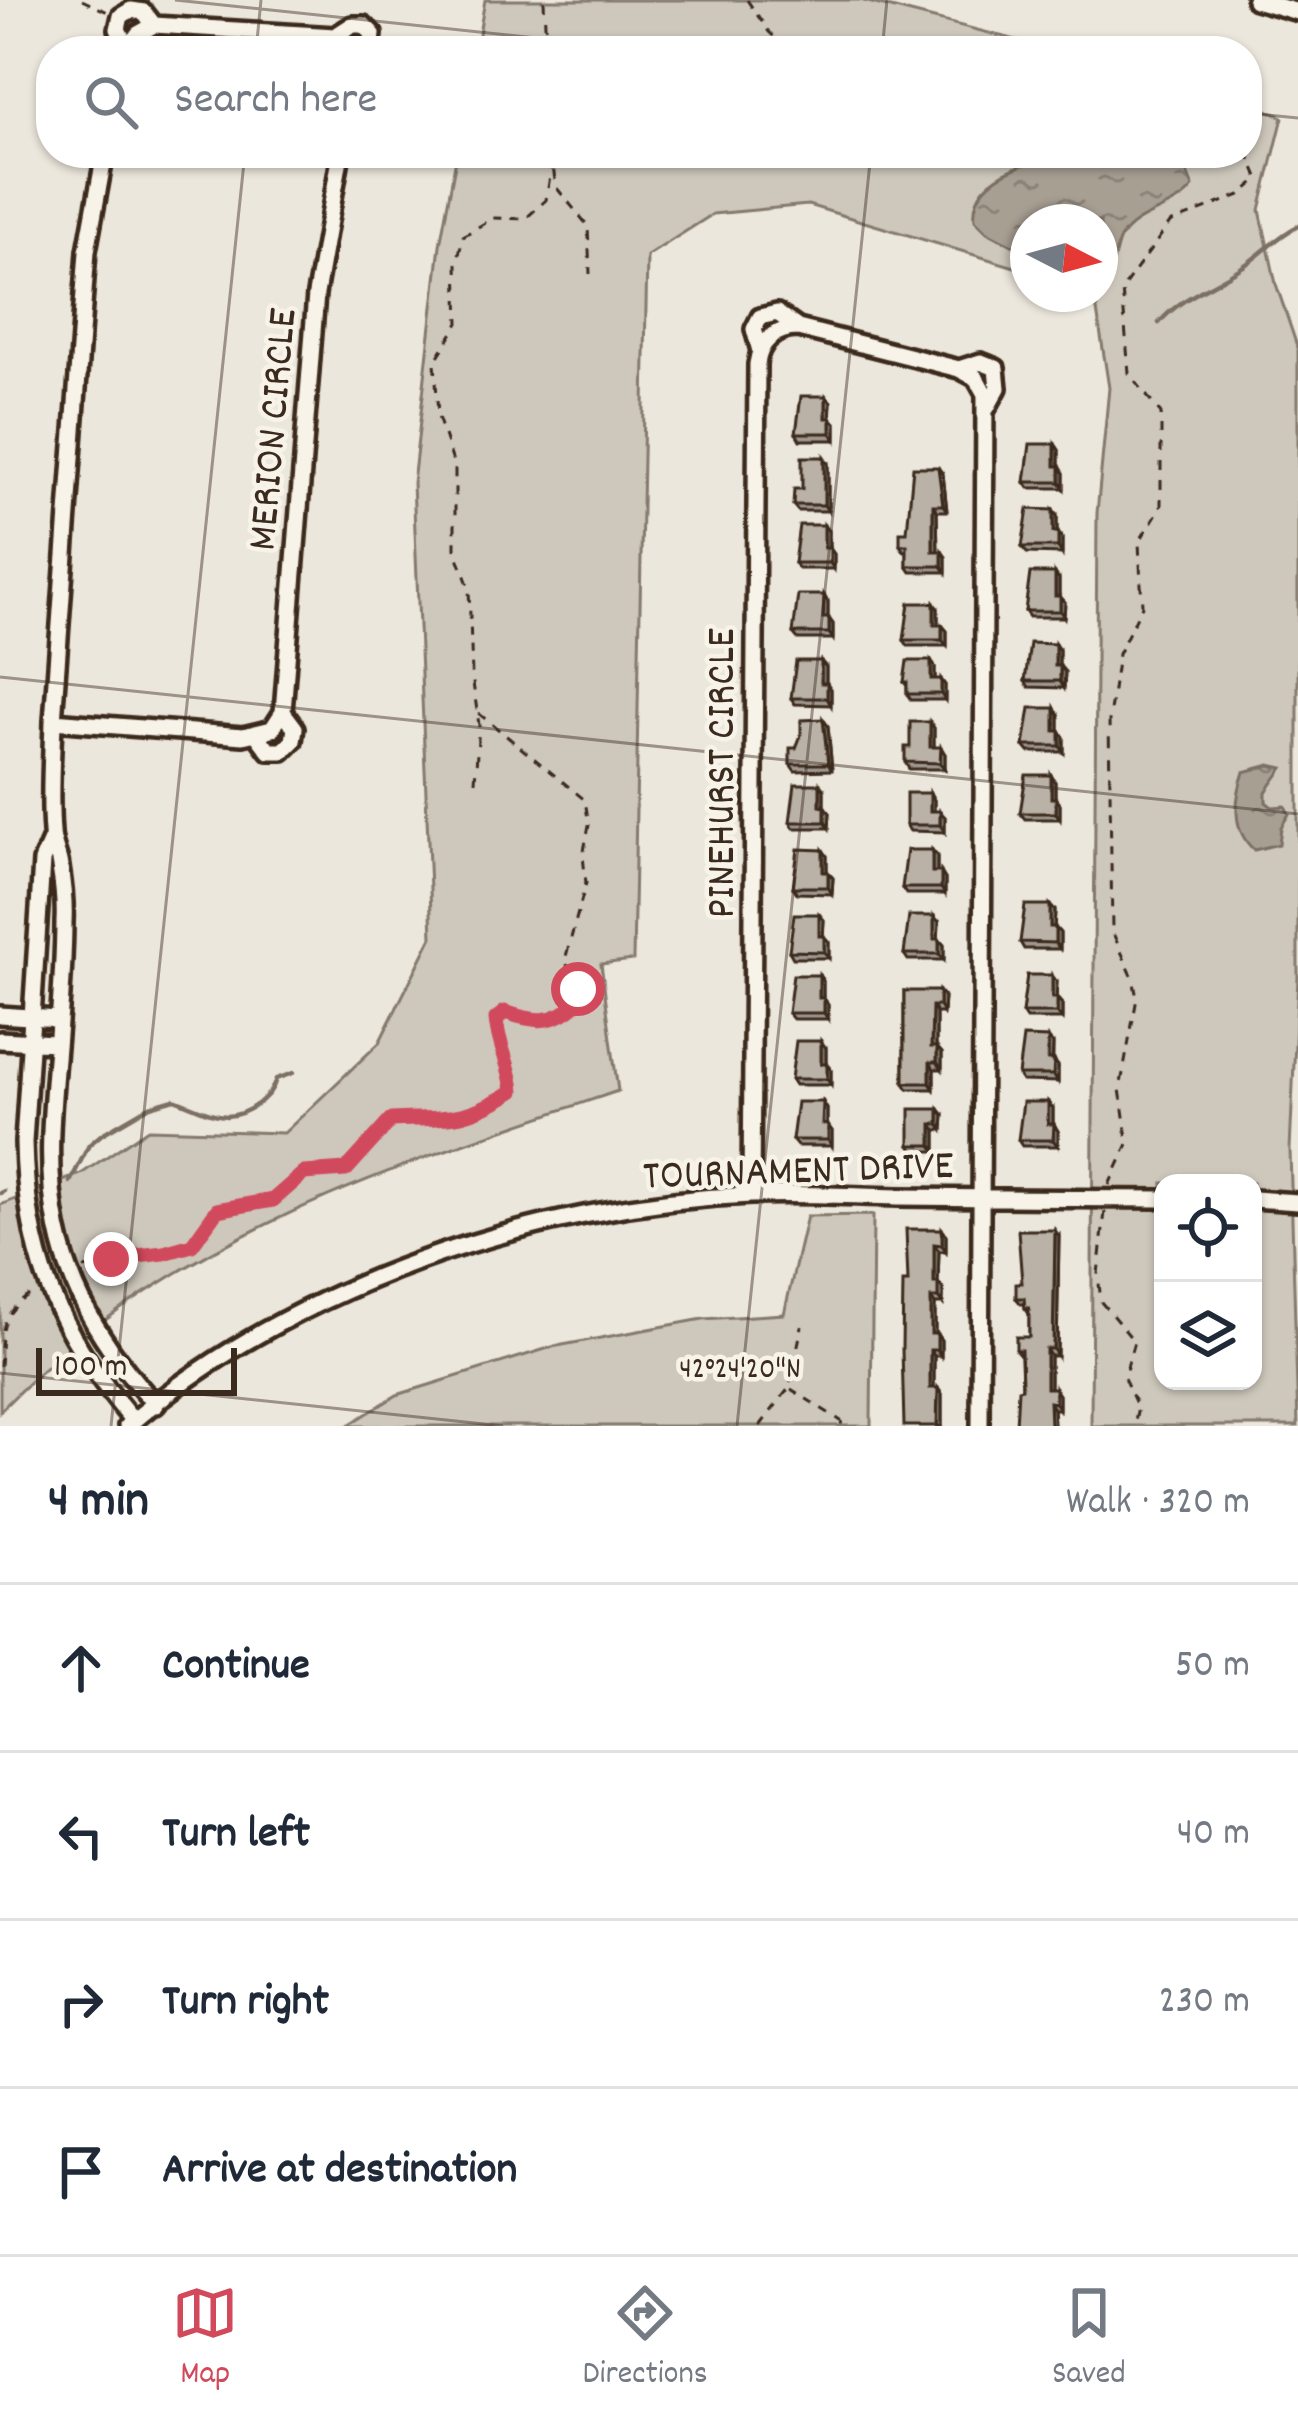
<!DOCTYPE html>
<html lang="en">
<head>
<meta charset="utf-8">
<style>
	:root { --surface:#fff; --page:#f2f2f3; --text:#1f2937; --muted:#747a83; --line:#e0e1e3; --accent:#d1495b }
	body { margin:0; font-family:Dekko,sans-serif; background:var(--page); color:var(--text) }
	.controls { position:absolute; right:36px; bottom:36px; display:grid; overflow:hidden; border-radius:24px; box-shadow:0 3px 9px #0004 }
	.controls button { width:108px; height:108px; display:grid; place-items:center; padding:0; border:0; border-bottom:3px solid var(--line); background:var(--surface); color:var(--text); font:60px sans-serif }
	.compass { position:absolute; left:1010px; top:204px; width:108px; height:108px; border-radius:50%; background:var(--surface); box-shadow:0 3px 9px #0004; rotate:96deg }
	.scale { position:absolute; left:36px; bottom:30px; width:201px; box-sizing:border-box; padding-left:12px; border:6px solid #3b2a1e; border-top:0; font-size:33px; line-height:42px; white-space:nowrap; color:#3b2a1e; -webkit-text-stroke:9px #f7f3e8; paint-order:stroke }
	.stop { position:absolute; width:36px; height:36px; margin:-27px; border:9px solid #d1495b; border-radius:50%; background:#fff }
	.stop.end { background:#d1495b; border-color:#fff; box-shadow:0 3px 12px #0008 }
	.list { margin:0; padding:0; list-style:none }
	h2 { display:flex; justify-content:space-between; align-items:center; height:156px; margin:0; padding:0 48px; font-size:51px }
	h2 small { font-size:39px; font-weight:400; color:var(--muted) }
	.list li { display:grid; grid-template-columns:78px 1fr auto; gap:36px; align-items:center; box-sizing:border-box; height:168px; padding:0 48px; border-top:3px solid var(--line) }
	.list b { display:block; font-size:45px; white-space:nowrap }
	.list em { font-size:39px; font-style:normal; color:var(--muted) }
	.icon { flex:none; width:66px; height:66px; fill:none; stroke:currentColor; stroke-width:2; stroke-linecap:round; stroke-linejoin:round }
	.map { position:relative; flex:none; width:1298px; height:1426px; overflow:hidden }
	.search { position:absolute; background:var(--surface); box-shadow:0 3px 9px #0004; left:36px; right:36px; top:36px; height:132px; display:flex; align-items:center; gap:30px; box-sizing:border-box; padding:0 42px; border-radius:48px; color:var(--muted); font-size:45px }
	.sheet { height:828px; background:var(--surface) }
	nav { display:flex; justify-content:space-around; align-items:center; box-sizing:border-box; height:168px; border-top:3px solid var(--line); background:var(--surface); font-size:33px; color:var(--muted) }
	nav a { display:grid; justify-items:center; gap:6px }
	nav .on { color:var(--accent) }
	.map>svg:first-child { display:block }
	.green { fill:#cec8bc; stroke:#84796d; stroke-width:3; fill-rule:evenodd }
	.water { fill:url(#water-ripples); stroke:#7c7064; stroke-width:3 }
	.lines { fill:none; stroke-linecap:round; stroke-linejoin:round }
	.stream { stroke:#7c7064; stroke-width:4.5 }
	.minor-casing { stroke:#3b2a1e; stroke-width:24 }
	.path { stroke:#3b2a1e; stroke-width:3; stroke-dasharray:9 9; stroke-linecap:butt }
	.minor { stroke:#f7f3e8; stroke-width:15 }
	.wall { fill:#a09990; stroke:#3b2a1e; stroke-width:3 }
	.shaded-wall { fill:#827d75; stroke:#3b2a1e; stroke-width:3 }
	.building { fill:#bab2a7; stroke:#3b2a1e; stroke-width:3 }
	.route { stroke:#d1495b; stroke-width:15 }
	.ticks { fill:none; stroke:#3b2a1e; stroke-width:3; stroke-opacity:0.45 }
	.labels { text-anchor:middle; stroke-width:9; stroke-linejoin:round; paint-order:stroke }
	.street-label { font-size:42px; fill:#3b2a1e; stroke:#f7f3e8 }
	.ticks-label { font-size:30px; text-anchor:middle; fill:#3b2a1e; stroke:#f7f3e8; stroke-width:9; stroke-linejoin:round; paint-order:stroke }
</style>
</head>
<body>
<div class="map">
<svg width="1298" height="1426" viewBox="0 0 1298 1426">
	<defs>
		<pattern id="water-ripples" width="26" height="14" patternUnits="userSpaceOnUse" patternTransform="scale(3)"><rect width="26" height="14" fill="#a89f93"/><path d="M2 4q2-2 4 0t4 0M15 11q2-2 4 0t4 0" fill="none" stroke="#8a8277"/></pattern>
	</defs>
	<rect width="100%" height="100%" fill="#ece7dc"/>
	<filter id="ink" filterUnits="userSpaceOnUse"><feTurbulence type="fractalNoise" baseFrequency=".00833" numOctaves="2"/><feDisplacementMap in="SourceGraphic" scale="24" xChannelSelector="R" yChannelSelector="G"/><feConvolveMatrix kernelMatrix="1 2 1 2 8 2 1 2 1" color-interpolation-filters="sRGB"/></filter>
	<g filter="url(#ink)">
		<!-- green -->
		<path class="green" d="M485,0H860L1059,51H476Z
			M1247,101L1283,117L1260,210L1276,284L1298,349V977L1290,1150L1298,1426H1091L1097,513L1109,388L1096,304L1080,294H1100V222H1028V271L808,205L713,214L647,256L633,960L601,964L618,1091C395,1166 168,1237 0,1411V1205L81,1174L148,1129L284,1133L379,1043L432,937L413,483L440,245L457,153H1247ZM1163,1183H1253V1381H1163Z
			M873,1215L871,1426H347L397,1395L552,1347L703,1319L784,1314L807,1216Z"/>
		<!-- water -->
		<path class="water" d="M1087,153L1170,162L1185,167L1193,187C1176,211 1135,212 1120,239C1116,247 1115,259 1111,268L1100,274V222H1028V253L987,232L975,220C969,170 1048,155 1087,153Z
			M1270,765L1283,768L1266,792V802L1272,807L1285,806L1289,814L1281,827L1279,844L1254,850C1231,829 1235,799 1244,772Z"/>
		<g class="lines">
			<!-- stream -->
			<path class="stream" d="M1159,323C1183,295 1213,287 1242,267C1262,254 1276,237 1298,226
				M70,1182L89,1145L102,1134L150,1106L174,1099C208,1111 226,1128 259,1103C268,1095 273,1090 276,1079L293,1073
				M0,1193L4,1191"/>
			<defs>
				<path id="minor" d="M1255,0L1298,12
					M335,36L352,25H364L373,34L371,51
					M127,47L118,29L121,16L131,10L144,12L154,25
					M126,51L138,34L154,25L335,36L350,51
					M105,153L87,251L53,721L243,736L272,729L283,712L316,294L341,153
					M760,351L754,329L760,317L777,313L798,328
					M959,369L981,362L996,368L998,388L987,408
					M53,721C52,758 49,795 52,832C52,844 59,855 60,867C63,885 65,904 64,922C63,1123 0,1236 156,1405
					M257,735L269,751H283L293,741L295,728L283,712
					M52,838L42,861L24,1142C26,1261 58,1331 133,1421
					M0,1015L58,1019
					M0,1040L55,1043
					M751,1195L757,364C760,342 775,328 798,328L959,369L976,378L985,394L980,1426
					M1253,1199L1298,1202
					M127,1426C292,1285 536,1203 751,1195C800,1193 849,1196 898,1197C986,1198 1075,1199 1163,1199"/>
			</defs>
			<!-- minor casing -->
			<use href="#minor" class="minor-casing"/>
			<!-- path -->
			<path class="path" d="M82,0L108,12
				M544,0L546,51
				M747,0L769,32L789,51
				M551,153L556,187L588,226L590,274
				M475,781L479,725L472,676L469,587L455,549V468L438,417L435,361L459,323L457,264L463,236L493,218L525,219L546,200L552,164
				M1109,1185L1128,1144L1120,1089L1137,998L1133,978L1112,931L1109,719L1118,654L1142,606L1139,542L1161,507V414L1129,373L1122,289L1170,223L1240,195L1259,179L1247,151
				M1105,1212L1098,1274L1101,1302L1134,1341L1124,1378L1138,1408L1134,1426
				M84,1269L111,1259L164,1253L192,1245L217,1210L273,1200L304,1173L346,1170L391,1119C447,1117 463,1123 513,1091C511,1065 498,1046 497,1020L505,1012C532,1022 553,1025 576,1004L578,990L565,960L586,883L583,856L589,825L585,800L477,712
				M0,1366C3,1322 0,1314 37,1290
				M791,1389L841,1421L842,1426
				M760,1426L789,1388L802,1326"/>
			<!-- minor -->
			<use href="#minor" class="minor"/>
		</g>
		<!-- wall -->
		<path class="wall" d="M826,396L831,402L830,418L836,424V440H800L796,433Z
			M1055,444L1059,450V466L1064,473V488H1029L1025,482Z
			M828,464V511H798L793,505L802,489Z
			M943,474L947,511H937L938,551L946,557V572H911L907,566V551H904L900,545Z
			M1057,516V532L1062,538V554L1027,553L1022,547Z
			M829,532V548L834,554V569H799L794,563Z
			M1059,579V596L1065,602L1064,617H1029L1025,611Z
			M828,602V618L833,624V639H798L793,633Z
			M938,609V625H942L947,631V646H908L904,640Z
			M1059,650V666L1065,672L1064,688L1029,687L1025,681Z
			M931,661L935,667V679L945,685V700H911L907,694V686L904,682Z
			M826,667V683L831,689V705L795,704L791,698Z
			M1059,715V731L1064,737V752H1029L1024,746Z
			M823,719L828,726L832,770L795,771L790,764L796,748Z
			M930,722L934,728V747L945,754V769H909L905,762L910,747Z
			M1051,775L1055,782V798L1060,804V819H1025L1020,813Z
			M824,790V807L830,813L829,828H794L790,822Z
			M930,793L934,800V811L945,817V832L910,831L906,825Z
			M823,850L827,856V872L833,878L832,894L797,893L793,887Z
			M932,850L937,856V872L945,879V894H906L902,888Z
			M1055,911L1054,927L1060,933V949H1024L1020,942Z
			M819,914L824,920L823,936L829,942V958H793L789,951Z
			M939,922L938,939L944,945V960H908L904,954Z
			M819,975L823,981V998L828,1004V1019H793L788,1013Z
			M1057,982L1056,998L1062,1004V1019H1026L1022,1013Z
			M904,991L944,997L943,1013H936V1047L942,1053V1069H934V1089H908L904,1083Z
			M1053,1044V1060L1058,1066V1082L1022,1081L1018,1075Z
			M826,1048V1064L831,1070V1085H795L791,1079Z
			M823,1102L827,1109V1125L832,1131V1146H797L792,1140Z
			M1053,1108V1124L1058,1131V1146H1022L1018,1140Z
			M944,1115L943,1130H936V1151H914L910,1145Z
			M942,1229L946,1235V1251H939L938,1283L943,1289V1304H935V1334L941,1340V1356H934V1388L942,1394V1426L908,1282Z
			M1059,1236L1057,1356H1050V1388L1059,1395V1409H1053L1054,1426H1016L1022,1388L1021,1356L1016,1350L1029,1337V1314L1025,1308V1304H1021L1016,1298L1022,1283Z"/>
		<!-- shaded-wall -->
		<path class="shaded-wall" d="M826,396L831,402L830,424L826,418Z
			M831,418L836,424V440L831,433Z
			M1055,444L1059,450V473L1055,466Z
			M824,457L828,464V511L824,505Z
			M1060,466L1064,473V488L1060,482Z
			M938,467L943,474L947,511L943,505Z
			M933,505L937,511L938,557L933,551Z
			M1053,510L1057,516V538L1053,532Z
			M824,525L829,532V554L824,548Z
			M1058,532L1062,538V554L1058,547Z
			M830,548L834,554V569L830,563Z
			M942,551L946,557V572L942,566Z
			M1055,573L1059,579V602L1055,596Z
			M824,595L828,602V624L823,618Z
			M1060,596L1065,602L1064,617L1060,611Z
			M934,603L938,609V631L934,625Z
			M829,618L833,624V639L829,633Z
			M942,625L947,631V646L942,640Z
			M1055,644L1059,650V672L1055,666Z
			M821,661L826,667V689L821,683Z
			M931,661L935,667V685L931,679Z
			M1060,666L1065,672L1064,688L1060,681Z
			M941,679L945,685V700L941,694Z
			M827,683L831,689V705L827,698Z
			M1055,708L1059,715V737L1055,731Z
			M823,719L828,726L832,770L828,764Z
			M930,722L934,728V754L930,747Z
			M1060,731L1064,737V752L1060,746Z
			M941,747L945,754V769L940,763Z
			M1051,775L1055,782V804L1051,798Z
			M820,784L824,790V813L820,806Z
			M930,793L934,800V817L930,811Z
			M1056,798L1060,804V819L1056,813Z
			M825,807L830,813L829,828L825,822Z
			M940,811L945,817V832L940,825Z
			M823,850L827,856V878L823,872Z
			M932,850L937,856V879L932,872Z
			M828,872L833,878L832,894L828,887Z
			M941,872L945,879V894L941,888Z
			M1050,905L1055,911L1054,933L1050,927Z
			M819,914L824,920L823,942L819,936Z
			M934,916L939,922L938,945L934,939Z
			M1055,927L1060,933V949L1055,943Z
			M824,936L829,942V958L824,952Z
			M939,939L944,945V960L939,954Z
			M819,975L823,981V1004L819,998Z
			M1052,975L1057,982L1056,1004L1052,998Z
			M939,991L944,997L943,1013L939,1006Z
			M824,998L828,1004V1019L824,1013Z
			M1057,998L1062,1004V1019L1057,1013Z
			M932,1006L936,1013V1053L931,1047Z
			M1048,1038L1053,1044L1052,1066L1048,1060Z
			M821,1041L826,1048V1070L821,1064Z
			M937,1047L942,1053V1069L937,1062Z
			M1054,1060L1058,1066V1082L1053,1075Z
			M930,1062L934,1069V1089L930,1083Z
			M827,1064L831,1070V1085L827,1079Z
			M823,1102L827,1109V1131L822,1124Z
			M1048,1102L1053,1108V1131L1048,1124Z
			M939,1109L944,1115L943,1130L939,1124Z
			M932,1124L936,1130V1151L932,1145Z
			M1054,1124L1058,1131V1146L1053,1140Z
			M828,1125L832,1131V1146L828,1140Z
			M942,1229L946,1235V1251L942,1245Z
			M1055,1230L1059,1236L1057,1356L1053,1349Z
			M934,1244L939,1251L938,1283L943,1289V1304L938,1298L934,1283Z
			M931,1298L935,1304V1340L931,1334Z
			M937,1334L941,1340V1356L937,1350Z
			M1046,1349L1050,1356V1395L1046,1388Z
			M930,1350L934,1356V1394L930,1388Z
			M938,1388L942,1394V1426H937Z
			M1055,1388L1059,1395V1409L1055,1403Z
			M1049,1402L1053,1409L1054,1426H1050Z"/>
		<!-- building -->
		<path class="building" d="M801,396H826V418H831V433H796Z
			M1030,444H1055V466H1060V482H1025Z
			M802,457H824V505H793L794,489H802Z
			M913,467H938L943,505H933V551H942V566H907V545H900V532H907Z
			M1028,509L1053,510V532H1058V547H1022Z
			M799,525H824V548H830V563H794Z
			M1030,573H1055V596H1060V611H1025Z
			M798,595H824L823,618H829V633H793Z
			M909,603H934V625H942V640H904Z
			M1030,643L1055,644V666H1060V681H1025Z
			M796,661H821V683H827V698H791Z
			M907,661H931V679H941V694H907V682H904Z
			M1030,708H1055V731H1060V746H1024Z
			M823,719L828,764H790V748H796L801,735V720Z
			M910,722H930V747H941L940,763L905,762V747H910Z
			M1026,775H1051V798H1056V813H1020Z
			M795,784H820V806L825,807V822H790Z
			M906,793H930V811H940V825H906Z
			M798,849L823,850V872H828V887H793Z
			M907,850H932V872H941V888H902Z
			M1025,905H1050V927H1055V943L1020,942Z
			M794,914H819V936H824V952L789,951Z
			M909,916H934V939H939V954H904Z
			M793,975H819V998H824V1013H788Z
			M1027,975H1052V998H1057V1013H1022Z
			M904,991H939V1006H932L931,1047H937V1062H930V1083H904Z
			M1023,1037L1048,1038V1060H1054L1053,1075H1018Z
			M796,1041H821V1064H827V1079H791Z
			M797,1102H823L822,1124L828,1125V1140H792Z
			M1023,1102H1048V1124H1054L1053,1140H1018Z
			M910,1109H939V1124H932V1145H910Z
			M906,1229H942V1245L934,1244V1283H938V1298H931V1334H937V1350H930V1388H938L937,1426H904L902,1349L903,1282H908Z
			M1018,1230H1055L1053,1349H1046V1388H1055V1403L1049,1402L1050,1426H1016L1018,1389L1022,1388L1021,1350H1016V1337H1029V1308H1025L1024,1298H1016V1283H1022Z"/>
	</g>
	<g class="lines" filter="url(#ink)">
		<!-- route -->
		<path class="route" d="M111,1259L164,1253L192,1245L217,1210L273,1200L304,1173L346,1170L391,1120C447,1117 463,1123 513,1091C511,1065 498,1046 496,1019L505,1012C533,1022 553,1025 576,1004L578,989"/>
	</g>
	<!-- ticks -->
	<path class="ticks" d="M175,0L660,51M256,51L261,0M882,51L887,0M1247,113L1298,118M0,677L1298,814M0,1373L503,1426M111,1426L245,153M737,1426L871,153"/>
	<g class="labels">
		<!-- street labels -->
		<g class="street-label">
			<text transform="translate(269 429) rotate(-85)" y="15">MERION CIRCLE</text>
			<text transform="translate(718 773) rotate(-90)" y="15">PINEHURST CIRCLE</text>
			<text transform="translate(798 1167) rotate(-2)" y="15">TOURNAMENT DRIVE</text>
		</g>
	</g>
	<g class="ticks-label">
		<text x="740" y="1377">42°24'20"N</text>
	</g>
</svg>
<div class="controls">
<button><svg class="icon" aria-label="locate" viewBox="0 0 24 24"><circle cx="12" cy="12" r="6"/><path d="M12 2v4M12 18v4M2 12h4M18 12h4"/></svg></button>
<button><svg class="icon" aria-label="layers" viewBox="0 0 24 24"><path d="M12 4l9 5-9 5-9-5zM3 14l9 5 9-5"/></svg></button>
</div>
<svg class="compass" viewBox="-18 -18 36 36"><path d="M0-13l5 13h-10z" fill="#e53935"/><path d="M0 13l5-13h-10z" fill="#747a83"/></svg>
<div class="scale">100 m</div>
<div class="stop" style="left:578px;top:989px"></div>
<div class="stop end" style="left:111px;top:1259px"></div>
<div class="search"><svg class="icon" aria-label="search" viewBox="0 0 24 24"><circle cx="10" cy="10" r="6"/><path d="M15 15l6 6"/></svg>Search here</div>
</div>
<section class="sheet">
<h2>4 min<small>Walk · 320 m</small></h2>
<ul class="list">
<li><svg class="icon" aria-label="ahead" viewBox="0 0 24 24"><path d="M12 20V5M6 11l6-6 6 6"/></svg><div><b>Continue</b></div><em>50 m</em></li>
<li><svg class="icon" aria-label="left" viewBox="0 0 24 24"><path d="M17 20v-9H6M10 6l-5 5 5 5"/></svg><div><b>Turn left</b></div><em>40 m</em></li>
<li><svg class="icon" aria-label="right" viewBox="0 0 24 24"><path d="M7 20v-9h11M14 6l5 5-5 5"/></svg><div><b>Turn right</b></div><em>230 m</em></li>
<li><svg class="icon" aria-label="arrive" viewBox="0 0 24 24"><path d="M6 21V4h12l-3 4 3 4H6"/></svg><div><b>Arrive at destination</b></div></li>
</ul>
</section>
<nav>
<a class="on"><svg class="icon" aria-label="map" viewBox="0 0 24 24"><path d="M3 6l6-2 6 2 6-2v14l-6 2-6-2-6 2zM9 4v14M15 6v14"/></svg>Map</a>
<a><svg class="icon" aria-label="directions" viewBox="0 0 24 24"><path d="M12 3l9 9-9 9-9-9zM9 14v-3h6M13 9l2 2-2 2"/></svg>Directions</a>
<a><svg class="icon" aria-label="saved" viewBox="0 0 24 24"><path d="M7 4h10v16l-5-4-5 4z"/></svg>Saved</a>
</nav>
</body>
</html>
